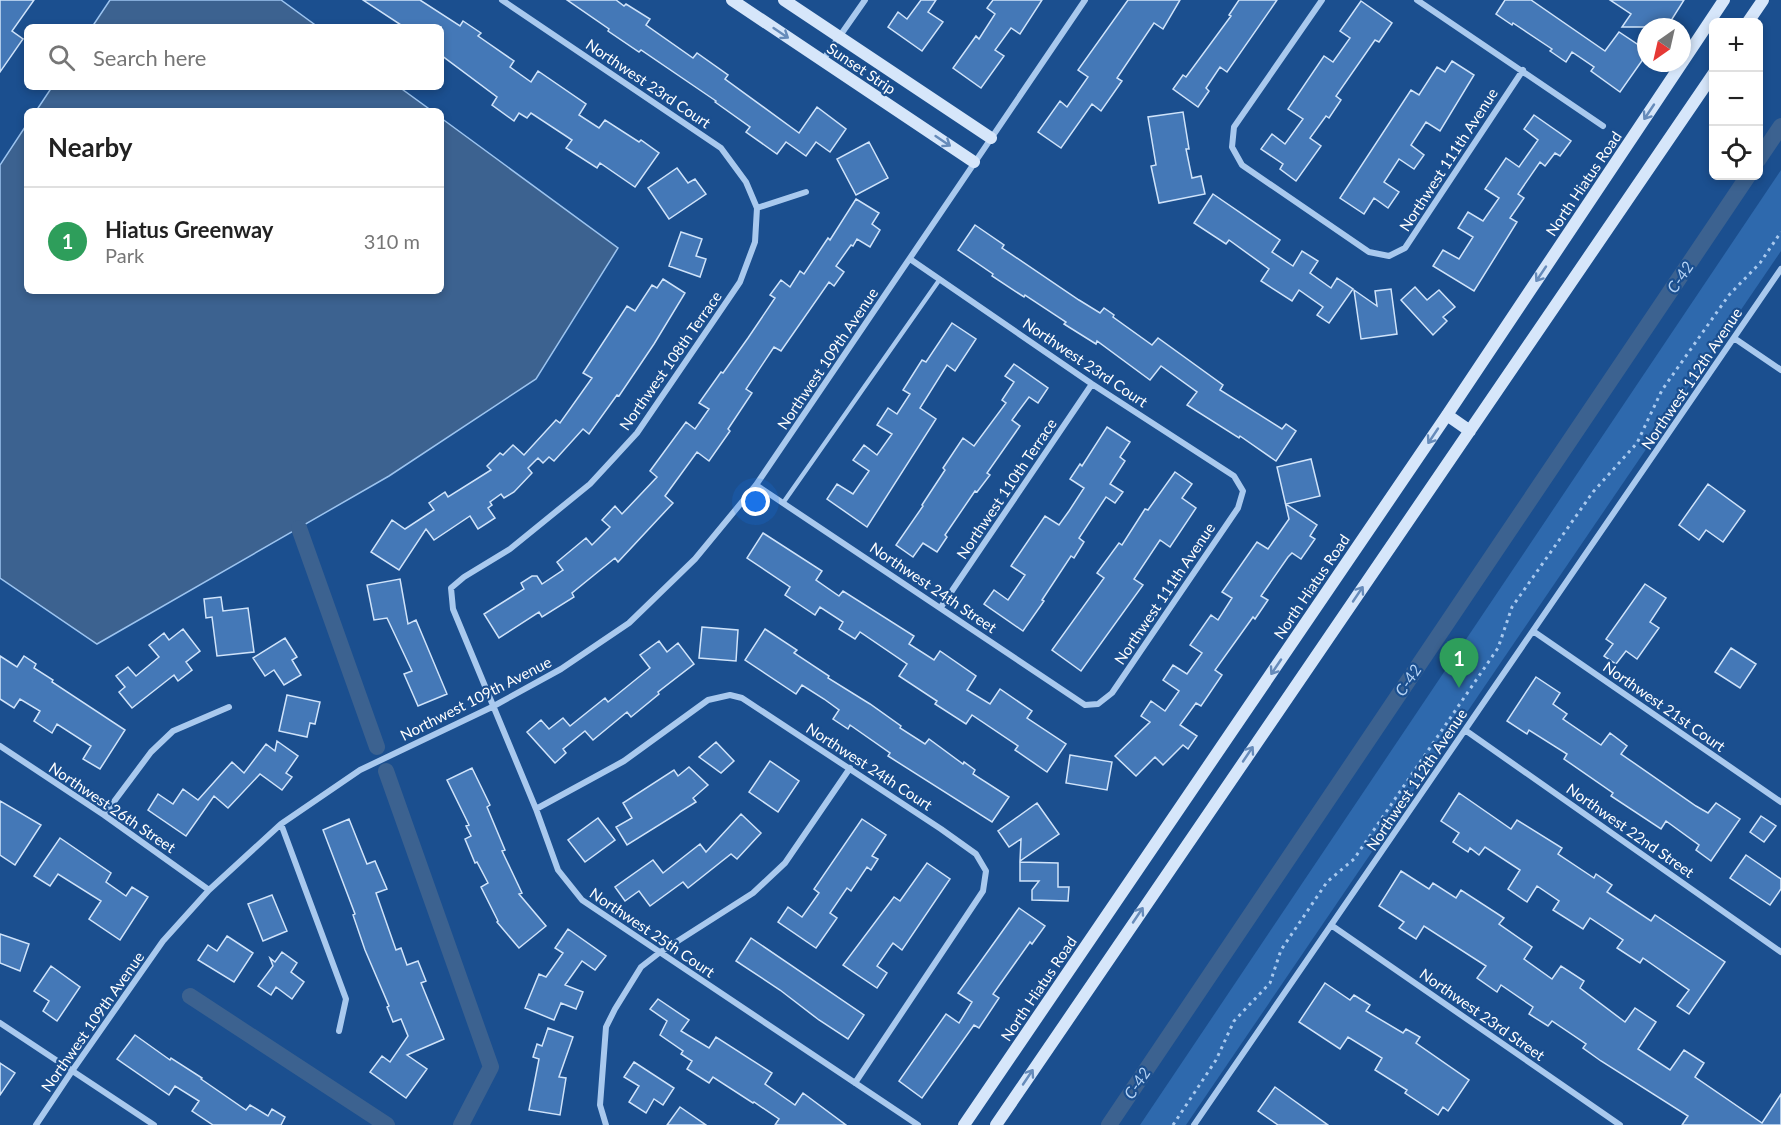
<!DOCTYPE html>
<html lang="en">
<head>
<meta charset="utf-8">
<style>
	:root { --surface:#fff; --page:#f2f2f2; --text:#222; --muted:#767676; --line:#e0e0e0; --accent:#7c3aed }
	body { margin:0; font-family:Lato,sans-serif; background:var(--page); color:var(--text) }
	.controls { position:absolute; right:18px; top:18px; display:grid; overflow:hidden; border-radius:9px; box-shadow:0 3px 9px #0003 }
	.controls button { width:54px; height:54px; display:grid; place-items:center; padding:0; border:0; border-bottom:2px solid var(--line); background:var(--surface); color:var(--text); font:30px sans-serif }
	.compass { position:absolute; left:1637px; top:18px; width:54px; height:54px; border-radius:50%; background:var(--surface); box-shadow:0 3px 9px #0003; rotate:214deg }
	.you { position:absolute; left:756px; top:502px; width:21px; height:21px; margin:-15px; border:4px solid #fff; border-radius:50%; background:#1a73e8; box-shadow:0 0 0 9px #1a73e833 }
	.badge { display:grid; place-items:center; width:39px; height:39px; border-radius:50%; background:var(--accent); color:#fff; font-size:20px; font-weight:700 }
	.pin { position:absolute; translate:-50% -50px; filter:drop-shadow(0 2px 3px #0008) }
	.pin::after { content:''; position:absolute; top:32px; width:21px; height:18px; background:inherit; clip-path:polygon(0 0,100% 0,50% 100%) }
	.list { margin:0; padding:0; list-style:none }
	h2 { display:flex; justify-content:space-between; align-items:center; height:78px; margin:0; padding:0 24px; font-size:26px }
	h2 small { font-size:20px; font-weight:400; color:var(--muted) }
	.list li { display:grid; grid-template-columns:39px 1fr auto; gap:18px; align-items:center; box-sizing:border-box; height:108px; padding:0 24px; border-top:2px solid var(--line) }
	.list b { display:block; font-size:22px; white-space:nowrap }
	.list p { margin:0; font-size:20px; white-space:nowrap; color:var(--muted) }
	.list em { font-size:20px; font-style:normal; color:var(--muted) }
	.icon { flex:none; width:33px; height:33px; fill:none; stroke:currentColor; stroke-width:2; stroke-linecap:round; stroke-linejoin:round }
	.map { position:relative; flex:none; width:1781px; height:1125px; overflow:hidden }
	.search { position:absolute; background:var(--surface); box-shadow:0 3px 9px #0003; left:24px; top:24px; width:420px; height:66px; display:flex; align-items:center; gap:15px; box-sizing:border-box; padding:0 21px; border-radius:9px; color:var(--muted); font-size:22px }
	.panel { position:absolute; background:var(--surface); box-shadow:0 3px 9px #0003; left:24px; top:108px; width:420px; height:186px; border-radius:9px }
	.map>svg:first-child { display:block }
	.green { fill:#2e69ad }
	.water { fill:#3c6290; stroke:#9cc4f0; stroke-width:1.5 }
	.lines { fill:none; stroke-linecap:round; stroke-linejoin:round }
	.canal { stroke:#3c6290; stroke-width:16 }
	.building { fill:#4478b7; stroke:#cfe3fa; stroke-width:1.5 }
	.path { stroke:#a9c9ee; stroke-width:3; stroke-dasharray:3 4.5; stroke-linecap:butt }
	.lane { stroke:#a9c9ee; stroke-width:4.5 }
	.street { stroke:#a9c9ee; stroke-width:6 }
	.secondary { stroke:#d6e6fa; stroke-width:12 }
	.oneway { stroke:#668bba }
	.labels { text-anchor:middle; stroke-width:4.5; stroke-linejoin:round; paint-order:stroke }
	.street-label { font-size:15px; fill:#fff; stroke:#1b4f8f }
	.water-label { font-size:16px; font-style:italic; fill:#b5d3f5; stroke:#1b4f8f }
</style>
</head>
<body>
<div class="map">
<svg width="1781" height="1125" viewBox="0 0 1781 1125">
	<rect width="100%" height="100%" fill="#1b4f8f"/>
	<!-- green -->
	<path class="green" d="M1781,170V251L1186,1125H1140Z"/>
	<!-- water -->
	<path class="water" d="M110,0H281L318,27H92Z
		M52,87H399L432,111H36Z
		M441,118L618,248L536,379L389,476L97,644L0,578V165L27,124V291H441Z"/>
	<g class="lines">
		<!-- canal -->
		<path class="canal" d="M1758,160L1781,126
			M299,528L377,747
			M386,771L491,1067L461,1125
			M190,996L387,1125
			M1109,1125L1748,176"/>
	</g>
	<!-- building -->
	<path class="building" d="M0,0H34L12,31L23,39L0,72Z
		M363,0H420L460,26L463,21L481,33L478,36L514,61L510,67L531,82L538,71L586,104L579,115L599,128L605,120L639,142L641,140L659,153L635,187L600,163L597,168L566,148L572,140L531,113L527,118L519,113L514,121L492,105L497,97L441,55V27H404Z
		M567,0H616L624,6L626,4L650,19L646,25L693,58L697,53L728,75L725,79L799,133L817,107L846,129L830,152L816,142L806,156L786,142L777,154L746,132L750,127L715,102L716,101L641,50L639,52L608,31L609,29Z
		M921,0H936L928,12L943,22L922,51L888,27L898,12L907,19Z
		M993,0H1042L1020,34L1011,28L995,50L1004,56L981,88L953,68L976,36L979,39L995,14L987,8Z
		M1128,0H1180L1163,29L1154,23L1117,78L1122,81L1101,111L1092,104L1061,148L1038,132L1060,101L1067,107L1088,77L1078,70Z
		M1239,0H1277L1227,72L1220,67L1206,88L1209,91L1198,107L1173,89L1183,75L1186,77L1231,16L1229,15Z
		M1505,0H1531L1605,51L1619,32L1646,50V55L1620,92L1591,71L1594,67L1572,52L1566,62L1550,51L1552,49L1513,23L1512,25L1496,14Z
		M1610,0H1684L1667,27H1622L1631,14Z
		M1361,1L1392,23L1379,42L1375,40L1336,96L1341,100L1329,118L1326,116L1310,138L1321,146L1296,181L1280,169L1283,164L1261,149L1272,134L1285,144L1303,119L1288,109L1324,56L1333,62L1350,38L1340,31Z
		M1452,61L1474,75L1440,131L1426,122L1411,145L1424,155L1414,169L1399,159L1384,182L1399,192L1388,208L1374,198L1364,214L1340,198L1411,90L1419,95L1437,67L1445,72Z
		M1183,112L1189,149H1186L1192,178L1201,176L1205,194L1159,203L1151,166L1156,165L1148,117Z
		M1534,115L1571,141L1560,156L1555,153L1545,166L1540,162L1518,194L1524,198L1510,218L1517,222L1474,291L1433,266L1443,250L1459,259L1473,237L1458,228L1468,212L1483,221L1499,198L1485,189L1506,158L1519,167L1538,140L1524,129Z
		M869,142L888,178L856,195L837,159Z
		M677,168L688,183L695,179L706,194L669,219L648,188Z
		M1213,194L1280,240L1272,252L1293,266L1302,251L1318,261L1310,273L1331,288L1337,278L1353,289L1329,323L1317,315L1323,307L1299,290L1292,301L1261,281L1269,269L1229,240L1226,244L1194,223Z
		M856,199L879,213L872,224L880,230L870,247L857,239L853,246L851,245L836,266L844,272L834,286L829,282L781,351L774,347L746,389L752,393L728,429L730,431L709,461L697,452L665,496L673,503L618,562L615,558L572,593L574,597L542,617L539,612L499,638L484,614L524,589L521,583L532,576H537L542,584L563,570L557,562L586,538L592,545L610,527L602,520L615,506L622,514L657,477L650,471L686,422L695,429L709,409L699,403L721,372L723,373L748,338L775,298L770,295L781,280L790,287L800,271L804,274L828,238L830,240Z
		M975,225L1004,245L1002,248L1079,300L1100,313L1104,308L1114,315L1113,317L1152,345L1158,338L1223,385L1220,390L1282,429L1286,424L1296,431L1276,461L1240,436L1239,438L1187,405L1197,392L1161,366L1150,380L1097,341L1096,344L1064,324L1066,322L1025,295L1024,297L992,276L993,274L958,250Z
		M681,232L702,239L696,256L706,259L700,277L669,266Z
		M663,279L685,293L654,344L619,396L617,395L589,434L583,429L554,461L549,457L543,463L538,458L528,468L532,473L514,492L504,498L501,494L490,502L492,505L488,508L495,518L478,529L470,516L434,540L426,529L399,570L371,552L392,520L405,529L434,510L429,503L445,492L448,497L491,470L487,466L500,453L503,455L513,445L524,455L556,420L560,423L592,378L583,373L627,306L635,311L652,285L657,288Z
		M1415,287L1427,300L1439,290L1455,307L1443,317L1447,321L1433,335L1401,300Z
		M1391,289L1397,334L1361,339L1354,290L1377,306L1375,291Z
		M952,323L976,339L955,371L947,365L920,408L936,419L867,527L827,499L837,484L853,494L869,471L853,460L864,445L877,455L892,434L877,425L888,408L897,414L910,394L903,390L922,360L926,362Z
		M1014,364L1048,388L1038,403L1029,397L1012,420L1020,426L987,473L990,475L977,492L975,491L945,535L947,537L937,552L923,543L913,557L896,545L923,506L922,505L945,470L943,468L963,438L974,446L1006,403L1002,400L1014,382L1005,376Z
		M1107,427L1130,442L1120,457L1125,461L1110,484L1123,492L1115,503L1106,497L1079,538L1084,542L1074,558L1071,556L1042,600L1044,601L1023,631L984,604L994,590L1008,600L1025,575L1011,566L1045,516L1059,525L1069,511L1084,488L1070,479L1080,464L1082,466Z
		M1311,459L1320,496L1286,504L1317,525L1310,536L1315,539L1301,559L1292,553L1288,557L1261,596L1268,600L1255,619L1253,617L1215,670L1222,675L1201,706L1196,703L1180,725L1197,736L1188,749L1183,745L1163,765L1155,757L1136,776L1115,756L1150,722L1141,716L1151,701L1165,711L1179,691L1163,680L1173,665L1187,674L1202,653L1190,645L1211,615L1218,620L1232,598L1222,592L1257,542L1268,549L1289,519L1277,467Z
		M1175,472L1192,484L1182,498L1196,508L1170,547L1160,540L1134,579L1143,585L1081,671L1052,650L1104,578L1097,573L1119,543L1122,545L1145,509L1148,510Z
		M1708,484L1745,511L1723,542L1706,530L1699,540L1679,525Z
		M763,533L822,571L816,580L839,596L843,591L914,636L909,644L934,660L940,651L976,676L967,690L990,704L1000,689L1032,711L1027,718L1066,744L1047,772L1015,750L1018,746L972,715L966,724L935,704L937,701L899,676L907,664L860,632L855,639L839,629L843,622L820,607L815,615L785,595L790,587L747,558Z
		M400,579L408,624L416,620L447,694L418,706L404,674L412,671L387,618L374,620L367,585Z
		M1645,584L1666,598L1650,622L1659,628L1637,659L1626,651L1616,664L1604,656L1613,644L1606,639Z
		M221,597L223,611L248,608L254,652L217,656L212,617L206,618L204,599Z
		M702,627L738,630L736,661L699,658Z
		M183,629L200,651L186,662L192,670L178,681L174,675L132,708L119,692L125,687L116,676L128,667L136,676L159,657L149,645L164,633L169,640Z
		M765,629L797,650L794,653L829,676L828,678L870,704L901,726L900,728L925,744L929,739L963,764L964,762L975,770L973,774L1009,797L992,822L888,756L890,753L850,725L848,729L833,719L839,710L824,699L802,685L796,694L745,660Z
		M285,638L297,657L292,660L301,675L284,685L274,670L265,676L253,658Z
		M659,641L667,652L678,643L694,664L658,692L659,694L631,717L627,712L593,740L585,731L563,749L566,753L555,763L527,732L541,720L549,729L563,718L570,726L605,698L608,702L650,668L640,655Z
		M1731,648L1756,664L1740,688L1715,672Z
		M0,656L17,667L24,656L36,664L34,668L53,680L52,682L125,730L100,769L83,759L91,746L57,724L52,733L34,721L40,711L20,699L14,708L0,699Z
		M1536,677L1560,693L1553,704L1567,714L1563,719L1601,745L1610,733L1627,746L1621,754L1696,806L1708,813L1716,803L1740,819L1711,861L1696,850L1699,845L1666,821L1661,829L1611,796L1613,793L1564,759L1567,754L1529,730L1527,734L1507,721Z
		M287,695L320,702L315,724L310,723L307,737L279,731Z
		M277,741L298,756L286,773L292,777L282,790L260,774L228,808L214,796L186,836L148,810L158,794L173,804L183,789L198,800L232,762L244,773L266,744L275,751Z
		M716,742L734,761L721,773L699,757Z
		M1070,755L1112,762L1107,790L1066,783Z
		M770,761L799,781L778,812L749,792Z
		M689,767L708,785L693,798L696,802L627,845L616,827L632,818L623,803L674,770L678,776Z
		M472,768L490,805L487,807L505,850L502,851L522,893L519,894L546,926L519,948L497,922L498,921L481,887L488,883L477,862L475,863L465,839L471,836L466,826L469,825L447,780Z
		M1459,793L1511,829L1517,820L1562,848L1558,854L1594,878L1596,874L1612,885L1607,892L1651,921L1655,915L1725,962L1689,1014L1677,1006L1689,990L1643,958L1640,963L1617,948L1623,940L1590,918L1583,929L1553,910L1559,901L1537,886L1527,902L1508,889L1520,870L1485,847L1479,855L1470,848L1468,852L1453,842L1459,833L1441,821Z
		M0,801L41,825L15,865L0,855Z
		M1037,803L1059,834L1020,861L1021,839L1009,847L998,831Z
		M741,814L761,833L737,859L731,854L688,888L683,882L650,906L639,891L625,901L615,887L653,860L663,873L700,844L706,852Z
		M1761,816L1776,826L1764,842L1750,832Z
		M598,818L615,840L585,862L568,840Z
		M349,819L367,864L375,861L387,889L376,893L396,950L401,948L407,965L418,961L426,981L421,983L444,1039L407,1055L427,1069L406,1098L370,1072L382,1056L390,1062L408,1036L401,1019L393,1022L387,1007L389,1006L365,950L353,915L355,914L323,830Z
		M862,819L886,835L872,856L878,859L871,870L867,867L851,891L847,888L830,913L837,918L816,948L778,922L788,907L802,917L819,893L814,889Z
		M60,838L111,873L106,882L126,896L132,887L148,897L120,940L89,919L101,901L58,874L50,886L34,876Z
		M1746,855L1781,879V889L1770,905L1730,878Z
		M1020,862L1058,863V887H1069L1068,901L1032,900V890L1039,881H1020Z
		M927,863L950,879L902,950L893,943L877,966L887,973L877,988L843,965L894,897L900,901Z
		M1401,871L1429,889L1433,883L1456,898L1461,890L1504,918L1499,924L1532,947L1524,959L1552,979L1561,966L1584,981L1580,988L1625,1022L1635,1008L1656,1022L1638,1049L1670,1070L1684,1050L1704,1063L1695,1077L1762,1123L1781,1094V1125H1682L1688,1116L1601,1061L1583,1048L1586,1044L1552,1021L1548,1026L1529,1014L1533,1007L1501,985L1497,992L1477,978L1486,966L1424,926L1416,939L1399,928L1404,922L1379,906Z
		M272,895L287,931L263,941L248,904Z
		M1019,908L1045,926L1032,944L1030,942L993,994L999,998L979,1028L974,1025L922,1098L899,1081L946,1014L959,1023L972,1002L958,993Z
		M568,929L606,956L595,970L582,961L565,985L583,992L576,1009L561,1003L554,1020L525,1008L539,974L546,977L563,953L555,948Z
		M0,934L29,944L20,971L0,963Z
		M227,936L253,953L234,982L198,960L208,945L217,951Z
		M751,938L864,1015L848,1039L819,1020L780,990L736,961Z
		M282,952L297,963L291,972L304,982L292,999L276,987L271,995L258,986L273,966L270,958L275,962Z
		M51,966L80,987L57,1021L43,1011L49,1001L34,991Z
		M1325,983L1350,1000L1354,995L1370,1005L1366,1011L1403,1033L1406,1029L1420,1037L1416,1043L1469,1080L1448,1111L1443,1107L1438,1115L1405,1093L1407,1090L1375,1070L1382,1058L1348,1037L1340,1049L1299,1022Z
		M658,999L689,1020L681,1031L709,1048L716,1037L772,1073L765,1084L795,1105L803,1093L846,1125H775L779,1119L754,1102L753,1103L713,1077L709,1083L687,1069L692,1061L681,1054L683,1051L660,1035L667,1021L650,1009Z
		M548,1028L573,1037L559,1077L566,1078L560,1115L529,1110L539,1059L533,1057L537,1044L542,1046Z
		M135,1035L170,1060L171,1058L202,1078L201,1079L246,1110L250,1105L268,1116L272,1109L285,1117L281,1125H213L192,1111L199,1101L175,1086L169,1095L117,1059Z
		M634,1062L674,1088L663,1105L654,1099L646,1113L629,1102L639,1086L624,1077Z
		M0,1063L15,1073L0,1095Z
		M1275,1087L1328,1125H1278L1258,1111Z
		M680,1107L706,1125H667Z"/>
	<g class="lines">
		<!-- path -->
		<path class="path" d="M1173,1125L1216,1060L1234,1021L1270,983L1281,950L1327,882L1354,859L1498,648L1512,607L1593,492L1637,443L1662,390L1729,295L1760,263L1781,232"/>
		<!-- lane -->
		<path class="lane" d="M783,503L940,279"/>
		<!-- street -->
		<path class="street" d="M502,0L721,148L746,182L757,208
			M1322,0L1234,127L1232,147L1242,165L1369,252L1389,256L1405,248L1523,70
			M1417,0L1603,126
			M823,60L865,0
			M806,192L757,208L755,242L740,282L637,433L590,484L510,549L464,577L451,588L453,609L536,809L558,870L582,900L918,1125
			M1734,338L1781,370
			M756,485L1085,705L1098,704L1112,693L1238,508L1243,491L1234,476L1092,384L910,259
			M941,607L1092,384
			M1533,631L1781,802
			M1465,730L1781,952
			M0,746L104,815L209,890
			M536,809L624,761L708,700L730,695L742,698L941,829L976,854L986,871L983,891L855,1083
			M104,815L151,752L173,731L229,707
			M281,824L346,999L339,1031
			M1331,925L1620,1125
			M0,1023L154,1125
			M36,1125L72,1071L163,941L209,890L281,824L360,770L492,707L561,669L629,623L695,559L756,485L1085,0
			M606,1125L600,1105L606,1027L615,1009L641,967L659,953L753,893L785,863L850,768
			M1194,1125L1781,269"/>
		<!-- secondary -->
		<path class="secondary" d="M732,0L974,162
			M784,0L991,138
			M1748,22L1763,0
			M1682,63L1724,0
			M1447,415L1470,431
			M964,1125L1447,415L1682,63
			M996,1125L1714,73"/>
	</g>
	<!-- one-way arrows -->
	<defs><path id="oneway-shaft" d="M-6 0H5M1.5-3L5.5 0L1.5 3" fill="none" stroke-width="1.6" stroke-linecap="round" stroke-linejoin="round" transform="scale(1.5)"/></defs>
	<g class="oneway">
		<use href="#oneway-shaft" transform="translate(781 33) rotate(34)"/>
		<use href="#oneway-shaft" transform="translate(1649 112) rotate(124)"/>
		<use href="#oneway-shaft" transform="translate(943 141) rotate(34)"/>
		<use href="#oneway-shaft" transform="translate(1541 274) rotate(124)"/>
		<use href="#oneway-shaft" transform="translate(1433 436) rotate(124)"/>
		<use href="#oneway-shaft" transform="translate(1358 594) rotate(-56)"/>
		<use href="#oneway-shaft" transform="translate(1276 667) rotate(124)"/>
		<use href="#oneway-shaft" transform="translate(1248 754) rotate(-56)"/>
		<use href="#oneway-shaft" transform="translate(1138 915) rotate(-56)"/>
		<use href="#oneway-shaft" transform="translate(1028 1077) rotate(-56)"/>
	</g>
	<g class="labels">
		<!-- street labels -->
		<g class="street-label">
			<text transform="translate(861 69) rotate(34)" y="5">Sunset Strip</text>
			<text transform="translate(648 84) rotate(34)" y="5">Northwest 23rd Court</text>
			<text transform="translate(1449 160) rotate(-57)" y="5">Northwest 111th Avenue</text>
			<text transform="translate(1584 184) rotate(-56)" y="5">North Hiatus Road</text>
			<text transform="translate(828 359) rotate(-56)" y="5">Northwest 109th Avenue</text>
			<text transform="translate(671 361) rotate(-55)" y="5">Northwest 108th Terrace</text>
			<text transform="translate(1085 363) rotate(34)" y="5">Northwest 23rd Court</text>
			<text transform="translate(1692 379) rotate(-56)" y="5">Northwest 112th Avenue</text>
			<text transform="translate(1007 489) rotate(-56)" y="5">Northwest 110th Terrace</text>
			<text transform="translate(1312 587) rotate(-56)" y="5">North Hiatus Road</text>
			<text transform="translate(933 588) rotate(34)" y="5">Northwest 24th Street</text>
			<text transform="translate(1165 594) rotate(-56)" y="5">Northwest 111th Avenue</text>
			<text transform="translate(476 699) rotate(-27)" y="5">Northwest 109th Avenue</text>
			<text transform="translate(1664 707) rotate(35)" y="5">Northwest 21st Court</text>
			<text transform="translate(869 767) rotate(33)" y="5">Northwest 24th Court</text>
			<text transform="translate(1417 780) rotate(-56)" y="5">Northwest 112th Avenue</text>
			<text transform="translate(112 808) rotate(34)" y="5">Northwest 26th Street</text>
			<text transform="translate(1630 831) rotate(35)" y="5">Northwest 22nd Street</text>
			<text transform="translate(652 933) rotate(34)" y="5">Northwest 25th Court</text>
			<text transform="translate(1039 989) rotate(-56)" y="5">North Hiatus Road</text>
			<text transform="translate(1482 1015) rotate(35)" y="5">Northwest 23rd Street</text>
			<text transform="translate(93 1022) rotate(-55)" y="5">Northwest 109th Avenue</text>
		</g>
		<!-- water labels -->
		<g class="water-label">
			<text transform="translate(1680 277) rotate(-56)" y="6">C-42</text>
			<text transform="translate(1408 680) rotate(-56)" y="6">C-42</text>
			<text transform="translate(1137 1083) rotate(-56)" y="6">C-42</text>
		</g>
	</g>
</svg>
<div class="controls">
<button>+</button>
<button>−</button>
<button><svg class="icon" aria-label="locate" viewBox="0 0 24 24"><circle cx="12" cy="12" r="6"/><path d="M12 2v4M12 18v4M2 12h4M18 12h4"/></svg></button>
</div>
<svg class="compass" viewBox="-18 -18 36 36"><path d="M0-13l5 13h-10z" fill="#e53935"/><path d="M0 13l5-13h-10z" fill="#767676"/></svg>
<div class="you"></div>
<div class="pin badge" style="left:1459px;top:688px;background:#2e9e5b">1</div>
<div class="search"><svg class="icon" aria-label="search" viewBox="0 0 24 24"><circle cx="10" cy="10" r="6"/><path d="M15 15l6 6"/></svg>Search here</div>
<section class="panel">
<h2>Nearby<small></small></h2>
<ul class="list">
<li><span class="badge" style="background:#2e9e5b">1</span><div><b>Hiatus Greenway</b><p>Park</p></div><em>310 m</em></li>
</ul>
</section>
</div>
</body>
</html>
